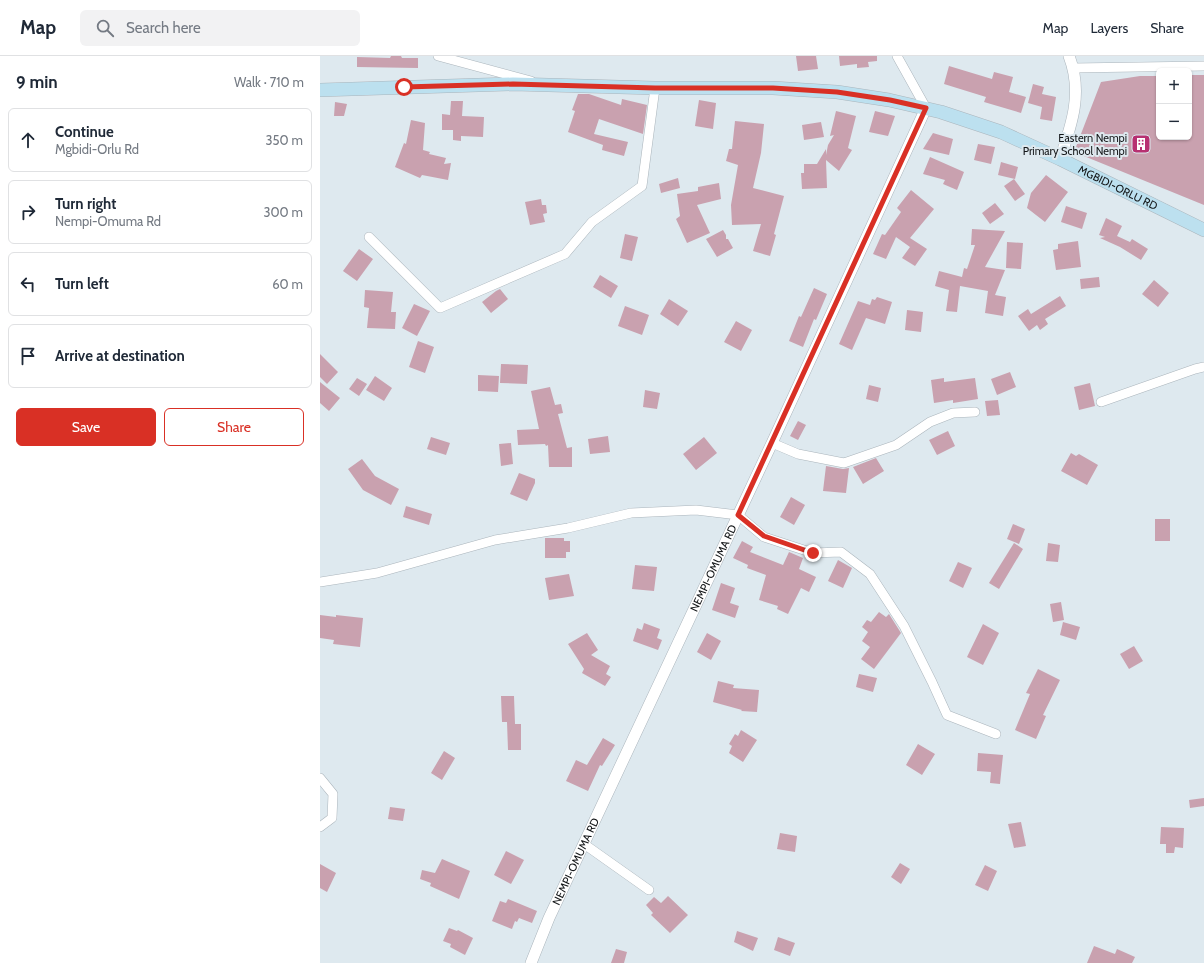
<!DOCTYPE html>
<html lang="en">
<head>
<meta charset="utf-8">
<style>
	:root { --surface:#fff; --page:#f2f2f3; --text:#1f2937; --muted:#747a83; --line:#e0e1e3; --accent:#d93025 }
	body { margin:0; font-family:Cabin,sans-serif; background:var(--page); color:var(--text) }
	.controls { position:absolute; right:12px; top:12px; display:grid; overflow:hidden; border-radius:6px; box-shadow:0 1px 3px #0004 }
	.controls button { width:36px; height:36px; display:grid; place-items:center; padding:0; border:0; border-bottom:1px solid var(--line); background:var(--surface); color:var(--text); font:20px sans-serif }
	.stop { position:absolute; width:12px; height:12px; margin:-9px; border:3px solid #d93025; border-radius:50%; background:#fff }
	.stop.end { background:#d93025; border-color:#fff; box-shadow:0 1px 4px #0008 }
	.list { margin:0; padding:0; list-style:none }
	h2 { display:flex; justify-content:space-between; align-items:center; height:52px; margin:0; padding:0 16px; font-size:17px }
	h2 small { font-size:13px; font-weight:400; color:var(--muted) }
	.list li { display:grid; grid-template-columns:26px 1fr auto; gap:12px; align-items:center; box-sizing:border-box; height:64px; margin:0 8px 8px; padding:0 8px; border:1px solid var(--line); border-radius:6px }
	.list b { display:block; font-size:15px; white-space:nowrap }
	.list p { margin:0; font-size:13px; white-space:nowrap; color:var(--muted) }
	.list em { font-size:13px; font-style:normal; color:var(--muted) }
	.actions { display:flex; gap:8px; padding:12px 16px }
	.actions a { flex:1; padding:9px 0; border:1px solid var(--accent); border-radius:6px; text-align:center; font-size:14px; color:var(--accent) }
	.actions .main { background:var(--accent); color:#fff }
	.icon { flex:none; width:22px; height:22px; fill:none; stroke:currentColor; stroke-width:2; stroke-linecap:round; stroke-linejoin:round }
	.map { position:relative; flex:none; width:884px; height:907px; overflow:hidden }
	header { display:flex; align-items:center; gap:24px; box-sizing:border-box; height:56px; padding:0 20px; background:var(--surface); border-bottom:1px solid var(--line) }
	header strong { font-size:19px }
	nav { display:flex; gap:22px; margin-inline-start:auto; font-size:14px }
	.search { width:280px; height:36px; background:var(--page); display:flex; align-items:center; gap:10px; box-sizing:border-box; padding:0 14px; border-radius:6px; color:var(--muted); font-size:15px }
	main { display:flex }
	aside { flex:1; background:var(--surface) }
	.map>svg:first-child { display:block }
	.building { fill:#c9a1af }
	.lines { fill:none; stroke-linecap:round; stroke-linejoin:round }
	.minor-casing { stroke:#abb5bc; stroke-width:10 }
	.tertiary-casing { stroke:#abb5bc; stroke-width:12 }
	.secondary-casing { stroke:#abb5bc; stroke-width:14 }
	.minor { stroke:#fff; stroke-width:9 }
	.tertiary { stroke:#fff; stroke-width:11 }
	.secondary { stroke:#bce0ef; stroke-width:13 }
	.route { stroke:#d93025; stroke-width:5 }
	.labels { text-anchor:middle; stroke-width:4; stroke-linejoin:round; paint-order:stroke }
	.poi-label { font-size:11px; fill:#131618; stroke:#dee9ef; text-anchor:end }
	.street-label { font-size:11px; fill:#131618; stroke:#dee9ef }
</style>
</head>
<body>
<header>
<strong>Map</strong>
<div class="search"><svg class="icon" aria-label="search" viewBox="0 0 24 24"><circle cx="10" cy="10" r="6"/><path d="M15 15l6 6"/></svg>Search here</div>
<nav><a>Map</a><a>Layers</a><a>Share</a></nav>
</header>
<main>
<aside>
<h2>9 min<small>Walk · 710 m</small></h2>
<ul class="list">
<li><svg class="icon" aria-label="ahead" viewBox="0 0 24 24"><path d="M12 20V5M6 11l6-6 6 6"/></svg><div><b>Continue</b><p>Mgbidi-Orlu Rd</p></div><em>350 m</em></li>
<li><svg class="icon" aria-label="right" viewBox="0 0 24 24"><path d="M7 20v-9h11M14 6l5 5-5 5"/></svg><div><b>Turn right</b><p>Nempi-Omuma Rd</p></div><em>300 m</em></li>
<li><svg class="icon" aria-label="left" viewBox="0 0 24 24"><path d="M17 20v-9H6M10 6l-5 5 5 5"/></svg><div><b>Turn left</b></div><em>60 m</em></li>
<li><svg class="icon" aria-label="arrive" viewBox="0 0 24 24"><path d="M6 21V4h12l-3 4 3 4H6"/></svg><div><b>Arrive at destination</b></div></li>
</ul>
<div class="actions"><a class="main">Save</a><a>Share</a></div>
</aside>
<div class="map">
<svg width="884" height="907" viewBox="0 0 884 907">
	<rect width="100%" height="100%" fill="#dee9ef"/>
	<!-- building -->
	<path class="building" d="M71,0H81L82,2H98V12L37,11V1L70,2Z
		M476,0H496L498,13L478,15Z
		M519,0H557V5L548,6L549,11L537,12V8L520,10Z
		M629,10L672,23L674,16L693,21L689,36L706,41L701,57L664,46L666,41L624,28Z
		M869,19H884V149L754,96L781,26L820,20H839V81H869Z
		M713,28L724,31L722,38L736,41L732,65L720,63L722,51L708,47Z
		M258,38H269L301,49L302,43L327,49L323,78L279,63L274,78L308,86L304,100L282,94L283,89L248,76L255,55L252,54Z
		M379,44L396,47L393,73L375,70Z
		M131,45H143L142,60L164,61L163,81L141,80V85L133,84V74H122V58L130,59Z
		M15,46L27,48L24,60H14Z
		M516,55L536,60L528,92L532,94L519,115L506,104L507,132L482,133L481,117H484V108H497L506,93V99L508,89L514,79L510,80Z
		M555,55L575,60L568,80L549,76Z
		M91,64L105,67L103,94L110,96L109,98L126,102L124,108L131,107L128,124L102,119L100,122L75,111L84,87L86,88Z
		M415,65L444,68L441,97L433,132L464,140L454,178L456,179L450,200L433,195L441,168L412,169L411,149L418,109L406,105L409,93H412Z
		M501,66L504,81L484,84L482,69Z
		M613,77L633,83L629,99L603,93Z
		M658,88L675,91L671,108L654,104Z
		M610,101L644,116L637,134L623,128L625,124L603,118Z
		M681,106L698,111L695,123L678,119Z
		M726,119L748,136L725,166L707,152L711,137Z
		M358,122L360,132L341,137L339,128Z
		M694,123L705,138L695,145L684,130Z
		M399,127L401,143L377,149L390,177L367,187L356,163L360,160L357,138L378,135V131Z
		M591,134L614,153L590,182L607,193L595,210L582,202L590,191L576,181L566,203L553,198L562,178L565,179L581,156L577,152Z
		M221,143L222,149H226L227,157L223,158L225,166L210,169L205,146Z
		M675,147L684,158L670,168L662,157Z
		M746,150L767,157L762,173L741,166Z
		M786,162L802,170L797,180L810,186L812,183L828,193L821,204L800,191L780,182L785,181L779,179Z
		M652,173L685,175L665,211L685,214L675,239L686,241L683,260L665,257L668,235L640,230L637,256L626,255L629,234L615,230L619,215L642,221L644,212L647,213L655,189H651Z
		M403,174L406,179V183H408L413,192L397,201L386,183Z
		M305,178L318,181L312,205L300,202Z
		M758,185L761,211L736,214L733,194L738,193V188Z
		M687,186L703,187L701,213L686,212Z
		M39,193L53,203L37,225L23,215Z
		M280,219L298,230L291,242L273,231Z
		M779,221L780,231L761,233L760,223Z
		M834,224L849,237L838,251L822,238Z
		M494,232L507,238L496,264L494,263L483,291L469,285L479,260L481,261Z
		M180,233L188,243L171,257L162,246L176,235Z
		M45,234L73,236L71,256H76L75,273L47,272L49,252L44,251Z
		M740,240L746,250L725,263L728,268L720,274L717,269L709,275L698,260L708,253L711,258Z
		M557,241L572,246L565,268L546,262L532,294L519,288L538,245L550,249L552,243L555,244Z
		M349,243L368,255L358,270L340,258Z
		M94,248L110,255L97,280L82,272Z
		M305,250L329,259L322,279L298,270Z
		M587,254L603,256L601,276L585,274Z
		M416,265L432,274L421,295L404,286Z
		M98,285L114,291L105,317L89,311Z
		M0,298L18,316L7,328L0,321Z
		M181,308L208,309L207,328L180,327Z
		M690,316L696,331L677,339L671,323Z
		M158,319L179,320L178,336L158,335Z
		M55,320L72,332L64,345L46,334Z
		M37,322L47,328L39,340L29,333Z
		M624,322V326L655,322L658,343L633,347V344L614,347L611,324Z
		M0,326L20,342L9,355L0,347Z
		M770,327L775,350L759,354L754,331Z
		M549,329L561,332L558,346L546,343Z
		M230,331L235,349L241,348L243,357L238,358L247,392L252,391V411H229L228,389L226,390L225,388L198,389L197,374L219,373L211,335Z
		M325,334L340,337L337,353L323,351Z
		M678,344L680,359L667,360L665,345Z
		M478,365L486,369L478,384L470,380Z
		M628,375L635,390L617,399L609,384Z
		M288,380L290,396L270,398L268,383Z
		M111,381L130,387L126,399L107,393Z
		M384,381L397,397L376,414L363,398Z
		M191,387L193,408L181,410L179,388Z
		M751,397L756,400L759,398L778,409L767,429L741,415Z
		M556,402L564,415L543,428L533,411Z
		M42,403L55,420L79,433L71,449L43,434L28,413Z
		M506,410L523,413L529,412L526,437L503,435Z
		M199,417L215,423V427L207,445L190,438Z
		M471,441L485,449L474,469L460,461Z
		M86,450L112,458L109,469L83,461Z
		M835,463H850V485H835Z
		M693,468L705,473L699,488L687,483Z
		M225,482H244V485H250V496H246V502H225Z
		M422,485L433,491L430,496L463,509L469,496L483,502L479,513L496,521L489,536L481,532L468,558L457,553L458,550L439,544L446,519L427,512L428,509L413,502Z
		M694,487L703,493L679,533L669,527Z
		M728,487L740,489L738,506L726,505Z
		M518,504L532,512L523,532L508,525Z
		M638,506L652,512L643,532L629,525Z
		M315,509L337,511L334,535L312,533Z
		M249,518L254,540L229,544L225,522Z
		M401,527L415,532L410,547L419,550L415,562L392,554Z
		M741,546L744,564L733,566L730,548Z
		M559,556L566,561L569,558L581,577L554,613L541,603L550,591L542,585L548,576L542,571L547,564L551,566Z
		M0,559L16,561V559L43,562L40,591L13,588L14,584L0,582Z
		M743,566L760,571L756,584L740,579Z
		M324,567L340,573L337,582L342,584L338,594L313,585L317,572L322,574Z
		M663,568L679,577L663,609L647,601Z
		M267,577L278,594L271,599L290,610L286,618L291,621L285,630L262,617L264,613L248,588Z
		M387,577L401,585L391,604L377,596Z
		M814,590L823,605L809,613L800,598Z
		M718,613L740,624L723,659L726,660L716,683L695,674L710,638L706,637Z
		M539,618L557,622L553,636L536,631Z
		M398,625L414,629L413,632L439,634L437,656L421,655L422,654L393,646Z
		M181,640H194L195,668H201V694H188L187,666H182Z
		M421,674L437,684L423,706L409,697L412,690L409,688L415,678L418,680Z
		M283,682L295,689L282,710L280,709L268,735L246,725L256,704L267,709Z
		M598,688L615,698L602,719L586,709Z
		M124,695L135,702L122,724L111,717Z
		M658,697L683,699L680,728L670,727L671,716L657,715Z
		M884,742V750L870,752L869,744Z
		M70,751L85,753L83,765L68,763Z
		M701,766L706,790L694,792L688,768Z
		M841,771L864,772L863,792L855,791L854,797H846V788H840Z
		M460,777L477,780L475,796L457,793Z
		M186,795L204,804L191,828L174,819Z
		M122,803L150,815L139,843L110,830L111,827L100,823L102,814L115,817Z
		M580,807L590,813L581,828L571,821Z
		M0,808L16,817L7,836L0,832Z
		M665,809L677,815L668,835L655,829Z
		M348,840L368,859L350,877L331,859L333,857L326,849L334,841L341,847Z
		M188,843L217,855L212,867L199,862L197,866L195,865L192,873L172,865L180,845L186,847Z
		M129,872L137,875L138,874L153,882L145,899L130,891L131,888L123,885Z
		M417,875L438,882L433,895L414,886Z
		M458,881L475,887L470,900L454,894Z
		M774,890L795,898L797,893L815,901L812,907H767Z
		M296,893L307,896L304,907H291Z"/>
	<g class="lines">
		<defs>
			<path id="minor" d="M118,0L211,25
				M577,0L606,52
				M753,12L884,10
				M49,181L120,252L245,198L272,166L322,130L335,32
				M781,346L875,313L884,311
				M452,387L478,398L524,407L576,389L610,366L633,357L655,356
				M0,526L57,517L175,484L248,472L311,457L376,454L418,459L444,481L493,497L521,496L550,518L584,570L612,626L627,659L676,678
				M0,722L13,738L12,762L0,771
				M264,788L329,834"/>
			<g id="tertiary">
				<path d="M740,103C752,68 763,36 749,0"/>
				<path id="s1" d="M211,907L229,862L452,387L606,52"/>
			</g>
			<g id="secondary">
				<path id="s2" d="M0,34L193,28L335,32H453L517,36L569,44L621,56L681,76L740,103L884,174"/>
			</g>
		</defs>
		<!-- minor casing -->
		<use href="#minor" class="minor-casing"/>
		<!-- tertiary casing -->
		<use href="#tertiary" class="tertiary-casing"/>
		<!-- secondary casing -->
		<use href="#secondary" class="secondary-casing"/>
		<!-- minor -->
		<use href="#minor" class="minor"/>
		<!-- tertiary -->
		<use href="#tertiary" class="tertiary"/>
		<!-- secondary -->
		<use href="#secondary" class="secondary"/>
	</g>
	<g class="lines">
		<!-- route -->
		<path class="route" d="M84,31L193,28L335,32H453L517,36L570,44L606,52L418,459L444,480L493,497"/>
	</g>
	<!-- icons -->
	<defs>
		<symbol id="building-square" viewBox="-11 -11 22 22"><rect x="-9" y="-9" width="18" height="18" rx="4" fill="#b73071" stroke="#dee9ef"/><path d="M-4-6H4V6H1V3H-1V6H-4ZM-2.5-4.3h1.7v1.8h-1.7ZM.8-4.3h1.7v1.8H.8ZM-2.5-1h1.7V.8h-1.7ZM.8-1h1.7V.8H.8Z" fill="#fff"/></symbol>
	</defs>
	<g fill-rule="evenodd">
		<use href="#building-square" x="810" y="77" width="22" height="22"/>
	</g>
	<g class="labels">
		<!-- poi labels -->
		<g class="poi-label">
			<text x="807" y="86">Eastern Nempi<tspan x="807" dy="13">Primary School Nempi</tspan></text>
		</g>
		<!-- street labels -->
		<g class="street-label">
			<text dy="4" stroke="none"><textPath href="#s2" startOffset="816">MGBIDI-ORLU RD</textPath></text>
			<text dy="4" stroke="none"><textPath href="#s1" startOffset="435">NEMPI-OMUMA RD</textPath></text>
			<text dy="4" stroke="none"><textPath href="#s1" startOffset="111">NEMPI-OMUMA RD</textPath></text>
		</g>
	</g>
</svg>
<div class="controls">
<button>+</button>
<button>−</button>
</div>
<div class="stop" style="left:84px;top:31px"></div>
<div class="stop end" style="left:493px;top:497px"></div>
</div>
</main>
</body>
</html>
